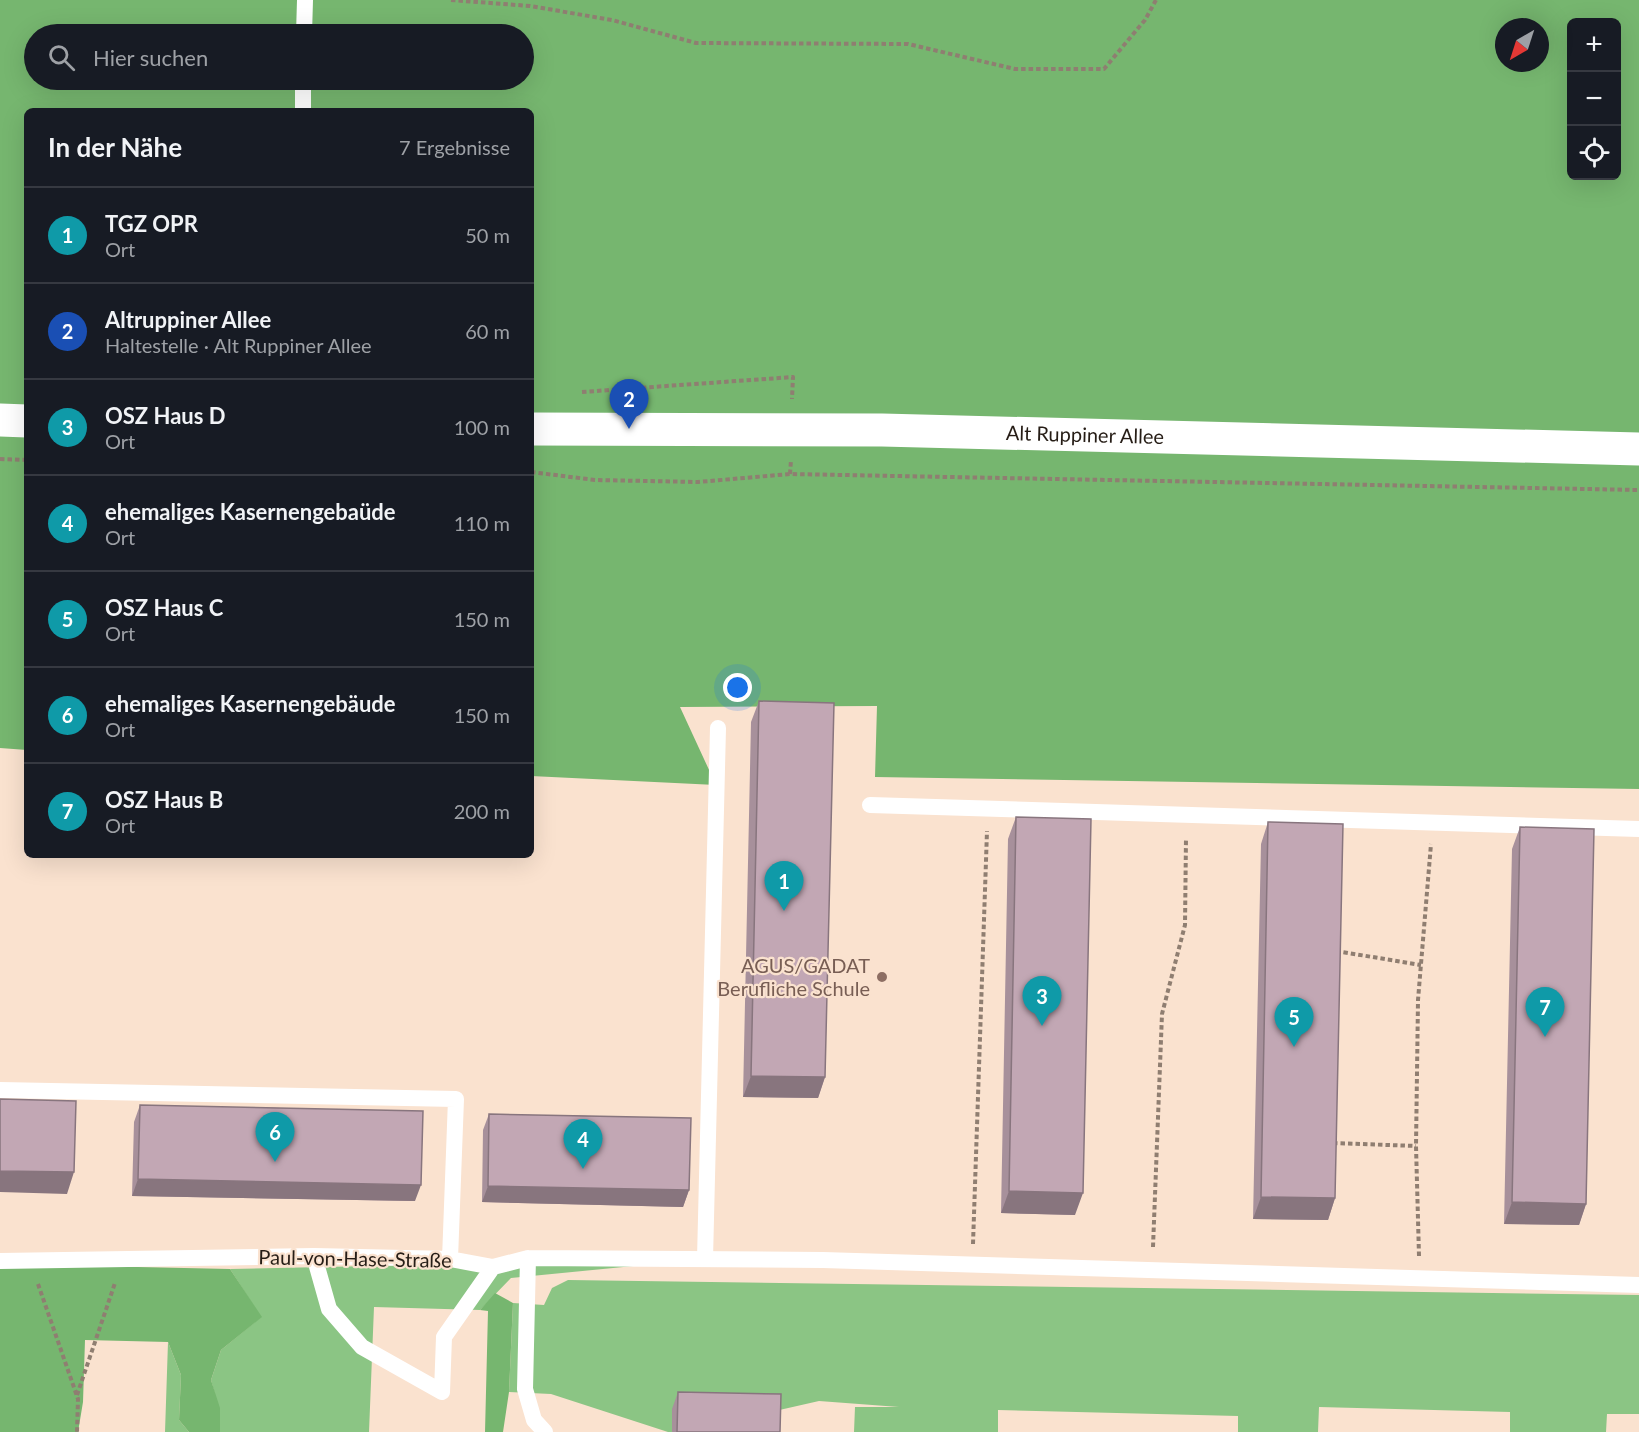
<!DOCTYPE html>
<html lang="de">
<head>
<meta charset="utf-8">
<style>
	:root { --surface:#171b24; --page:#20242c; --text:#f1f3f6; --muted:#9ea1a6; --line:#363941; --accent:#b7b19c }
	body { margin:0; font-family:Lato,sans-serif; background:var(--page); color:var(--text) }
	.controls { position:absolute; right:18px; top:18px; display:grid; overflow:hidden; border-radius:9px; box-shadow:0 6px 24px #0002 }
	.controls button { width:54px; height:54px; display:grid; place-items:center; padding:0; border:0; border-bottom:2px solid var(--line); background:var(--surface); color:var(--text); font:30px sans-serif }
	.compass { position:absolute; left:1495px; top:18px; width:54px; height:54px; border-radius:50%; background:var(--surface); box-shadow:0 6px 24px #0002; rotate:219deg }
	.you { position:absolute; left:738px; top:688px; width:21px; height:21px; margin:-15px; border:4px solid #fff; border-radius:50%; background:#1a73e8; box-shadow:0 0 0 9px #1a73e833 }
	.badge { display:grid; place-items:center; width:39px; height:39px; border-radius:50%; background:var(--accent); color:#fff; font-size:20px; font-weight:700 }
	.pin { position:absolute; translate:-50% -50px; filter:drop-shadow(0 2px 3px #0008) }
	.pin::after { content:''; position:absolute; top:32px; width:21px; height:18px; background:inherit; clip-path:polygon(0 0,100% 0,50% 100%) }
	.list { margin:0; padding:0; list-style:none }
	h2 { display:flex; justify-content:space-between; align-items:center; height:78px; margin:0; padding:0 24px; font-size:26px }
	h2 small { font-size:20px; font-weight:400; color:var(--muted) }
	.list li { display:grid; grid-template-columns:39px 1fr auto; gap:18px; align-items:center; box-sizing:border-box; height:96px; padding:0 24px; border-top:2px solid var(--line) }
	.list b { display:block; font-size:22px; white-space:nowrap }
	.list p { margin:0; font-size:20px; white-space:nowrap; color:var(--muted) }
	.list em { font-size:20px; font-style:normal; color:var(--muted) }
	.icon { flex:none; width:33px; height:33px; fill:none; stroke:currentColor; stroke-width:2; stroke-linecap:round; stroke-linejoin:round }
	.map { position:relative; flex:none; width:1639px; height:1432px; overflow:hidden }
	.search { position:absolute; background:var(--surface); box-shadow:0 6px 24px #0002; left:24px; top:24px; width:510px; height:66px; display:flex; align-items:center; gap:15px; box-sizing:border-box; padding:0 21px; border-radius:33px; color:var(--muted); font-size:22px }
	.panel { position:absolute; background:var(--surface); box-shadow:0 6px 24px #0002; left:24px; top:108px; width:510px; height:750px; border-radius:9px }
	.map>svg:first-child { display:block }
	.green { fill:#8bc584 }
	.forest { fill:#76b66f; fill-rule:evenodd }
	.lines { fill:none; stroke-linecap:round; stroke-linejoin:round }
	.path { stroke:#8f7e71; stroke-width:4; stroke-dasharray:4.5 3; stroke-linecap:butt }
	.service { stroke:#fff; stroke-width:16 }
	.primary { stroke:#fff; stroke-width:33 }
	.wall { fill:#a7909b }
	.shaded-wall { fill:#88757e }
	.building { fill:#c2a7b4; stroke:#88757e; stroke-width:1.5 }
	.education-dot { fill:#8d6e63; stroke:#fae2cf; stroke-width:2 }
	.labels { text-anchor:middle; stroke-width:4.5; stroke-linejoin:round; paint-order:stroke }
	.street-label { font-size:20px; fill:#261d16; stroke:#fae2cf }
	.education-label { font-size:20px; fill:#785e54; stroke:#fae2cf; text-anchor:end }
</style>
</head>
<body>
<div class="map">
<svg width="1639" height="1432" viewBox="0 0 1639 1432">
	<rect width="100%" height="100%" fill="#fae2cf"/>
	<!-- green -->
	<path class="green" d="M705,1259L511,1278L480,1310L374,1307L369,1432H220V1413L211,1380L221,1350L261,1317L230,1269Z
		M568,1280L1639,1295V1414H1607L1606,1432H1510V1412L1319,1407L1318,1432H1238V1416L998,1410V1432H854L855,1407H899L819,1401L775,1411L672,1409V1432H668L551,1394L509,1392L513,1303L544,1305L552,1288Z
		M168,1342L181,1375L179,1420L189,1432H165Z"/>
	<!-- forest -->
	<path class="forest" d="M0,0H1639V789L875,777L877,706L680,707L716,785L531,776V111H27V750L0,748ZM1572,22H1616V176H1572ZM1504,27H1540V63H1504ZM34,34H524V80H34Z
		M0,1264L230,1269L262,1317L221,1350L211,1380L220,1408V1432H189L179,1420L181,1375L168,1342L85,1340L83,1402L78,1432H0Z
		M495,1293L513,1303L509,1392L503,1432H485L488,1311L480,1310Z"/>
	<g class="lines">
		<!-- path -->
		<path class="path" d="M451,0L530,6L612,20L696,43L908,44L1015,69H1104L1145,20L1156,0
			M582,392L793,377L792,399
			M0,459L27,460
			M531,472L595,480L698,482L790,474L1639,490
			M790,474L791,460
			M1336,951L1421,965
			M1333,1143L1416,1146
			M973,1244L987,831
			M1153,1247L1162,1014L1185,925L1186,838
			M1419,1256L1416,1146L1418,1000L1431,844
			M38,1284L78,1399L77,1432
			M77,1395L115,1283"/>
		<!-- service -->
		<path class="service" d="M304,34L305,0
			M303,111V80
			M870,805L1639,829
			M0,1090L456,1099L450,1259
			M314,1256L329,1309L362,1347L442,1392L444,1337L493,1267
			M528,1258L525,1389L534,1420L545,1432
			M705,1259L718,728
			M0,1261L314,1256L450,1259L493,1267L528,1258L823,1260L1639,1285"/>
		<!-- primary -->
		<g class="primary">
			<path d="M0,420L27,421"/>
			<path id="s1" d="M531,429L882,430L1639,449"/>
		</g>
	</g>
	<!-- wall -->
	<path class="wall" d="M759,701L825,1077L818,1098L743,1097L751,722Z
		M1016,817L1075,1215L1001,1213L1008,839Z
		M1268,822L1335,1198L1328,1220L1253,1219L1261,844Z
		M1520,827L1586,1204L1579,1225L1504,1224L1512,849Z
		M140,1105L415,1201L132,1196L134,1122Z
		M489,1114L689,1190L683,1207L482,1202L483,1130Z
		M678,1392L780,1432H672V1409Z"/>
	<!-- shaded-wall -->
	<path class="shaded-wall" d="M751,1076L825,1077L818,1098L743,1097Z
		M0,1171L74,1172L67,1194L0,1192Z
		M138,1179L421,1185L415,1201L132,1196Z
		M488,1186L689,1190L683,1207L482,1202Z
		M1009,1191L1083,1193L1075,1215L1001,1213Z
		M1261,1197L1335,1198L1328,1220L1253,1219Z
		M1512,1202L1586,1204L1579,1225L1504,1224Z"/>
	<!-- building -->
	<path class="building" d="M759,701L834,703L825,1077L751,1076Z
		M1016,817L1091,819L1083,1193L1009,1191Z
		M1268,822L1343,824L1335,1198L1261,1197Z
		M1520,827L1594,829L1586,1204L1512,1202Z
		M0,1099L76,1101L74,1172L0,1171Z
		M140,1105L423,1111L421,1185L138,1179Z
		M489,1114L691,1118L689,1190L488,1186Z
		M678,1392L781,1394L780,1432H677Z"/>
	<!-- markers -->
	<circle class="education-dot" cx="882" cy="977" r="6"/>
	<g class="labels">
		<!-- street labels -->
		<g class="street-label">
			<text dy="7" stroke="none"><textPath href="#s1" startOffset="554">Alt Ruppiner Allee</textPath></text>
			<text transform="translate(355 1259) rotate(1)" y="7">Paul-von-Hase-Straße</text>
		</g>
		<!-- education labels -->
		<g class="education-label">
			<text x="870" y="973">AGUS/GADAT<tspan x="870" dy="23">Berufliche Schule</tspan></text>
		</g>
	</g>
</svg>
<div class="controls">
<button>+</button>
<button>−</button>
<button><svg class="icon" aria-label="locate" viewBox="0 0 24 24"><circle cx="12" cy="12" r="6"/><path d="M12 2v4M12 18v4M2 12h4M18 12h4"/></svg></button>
</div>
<svg class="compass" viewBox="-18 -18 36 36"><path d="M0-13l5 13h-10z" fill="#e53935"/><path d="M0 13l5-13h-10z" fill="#9ea1a6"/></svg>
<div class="you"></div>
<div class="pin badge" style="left:784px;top:911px;background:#0f9aa8">1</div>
<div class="pin badge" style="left:629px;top:429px;background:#1a4fb4">2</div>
<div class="pin badge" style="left:1042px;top:1026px;background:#0f9aa8">3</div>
<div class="pin badge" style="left:583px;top:1169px;background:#0f9aa8">4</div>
<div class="pin badge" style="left:1294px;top:1047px;background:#0f9aa8">5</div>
<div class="pin badge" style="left:275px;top:1162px;background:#0f9aa8">6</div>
<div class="pin badge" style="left:1545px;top:1037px;background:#0f9aa8">7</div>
<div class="search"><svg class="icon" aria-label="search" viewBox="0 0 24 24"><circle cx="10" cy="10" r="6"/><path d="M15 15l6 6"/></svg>Hier suchen</div>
<section class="panel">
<h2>In der Nähe<small>7 Ergebnisse</small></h2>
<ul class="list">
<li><span class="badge" style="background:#0f9aa8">1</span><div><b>TGZ OPR</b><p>Ort</p></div><em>50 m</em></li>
<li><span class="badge" style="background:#1a4fb4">2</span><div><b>Altruppiner Allee</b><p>Haltestelle · Alt Ruppiner Allee</p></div><em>60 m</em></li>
<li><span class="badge" style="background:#0f9aa8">3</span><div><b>OSZ Haus D</b><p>Ort</p></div><em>100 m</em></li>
<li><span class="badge" style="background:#0f9aa8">4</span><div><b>ehemaliges Kasernengebaüde</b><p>Ort</p></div><em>110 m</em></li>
<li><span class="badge" style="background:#0f9aa8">5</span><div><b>OSZ Haus C</b><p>Ort</p></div><em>150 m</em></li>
<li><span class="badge" style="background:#0f9aa8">6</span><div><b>ehemaliges Kasernengebäude</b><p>Ort</p></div><em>150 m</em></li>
<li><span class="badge" style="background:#0f9aa8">7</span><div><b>OSZ Haus B</b><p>Ort</p></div><em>200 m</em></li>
</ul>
</section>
</div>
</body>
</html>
